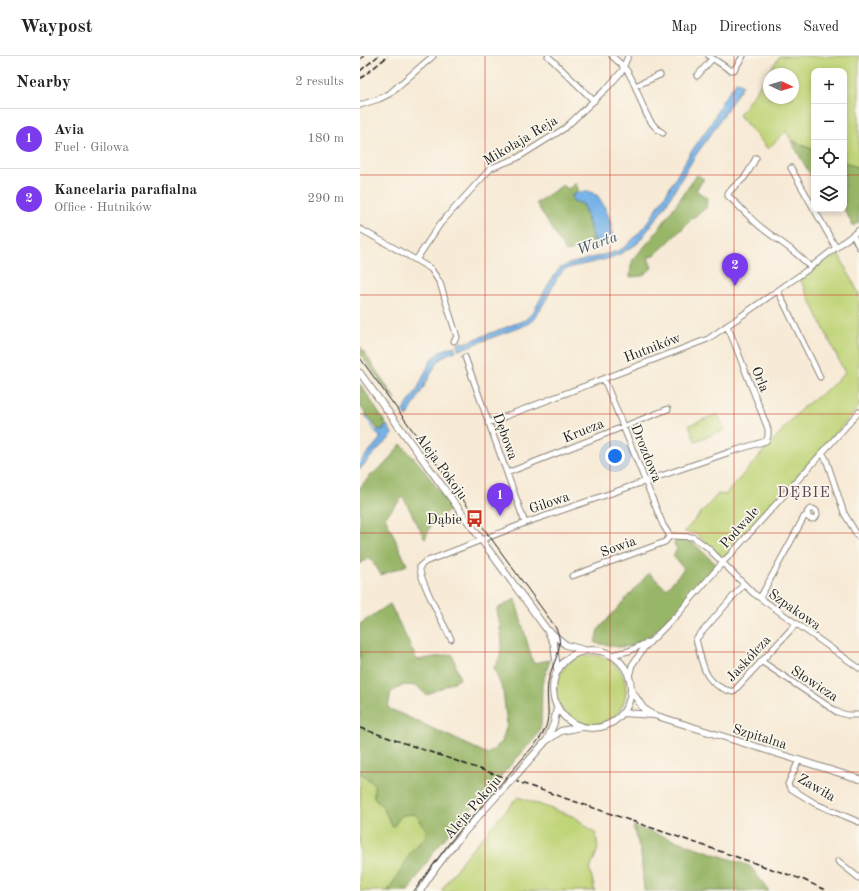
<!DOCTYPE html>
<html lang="en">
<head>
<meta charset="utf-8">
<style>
	:root { --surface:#fff; --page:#f6f6f6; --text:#222; --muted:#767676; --line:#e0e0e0; --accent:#7c3aed }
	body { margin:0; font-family:"Old Standard TT",serif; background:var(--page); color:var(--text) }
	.controls { position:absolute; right:12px; top:12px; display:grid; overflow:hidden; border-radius:8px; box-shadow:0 2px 6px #0003 }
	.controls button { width:36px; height:36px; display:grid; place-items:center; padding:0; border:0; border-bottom:1px solid var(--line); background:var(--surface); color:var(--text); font:20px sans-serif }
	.compass { position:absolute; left:403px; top:12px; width:36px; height:36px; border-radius:50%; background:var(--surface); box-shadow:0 2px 6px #0003; rotate:94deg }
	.you { position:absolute; left:255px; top:400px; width:14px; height:14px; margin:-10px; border:3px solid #fff; border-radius:50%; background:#1a73e8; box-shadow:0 0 0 6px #1a73e833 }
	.badge { display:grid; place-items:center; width:26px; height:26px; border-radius:50%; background:var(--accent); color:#fff; font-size:13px; font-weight:700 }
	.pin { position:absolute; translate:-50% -33px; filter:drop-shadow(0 1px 2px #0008) }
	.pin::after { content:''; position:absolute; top:21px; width:14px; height:12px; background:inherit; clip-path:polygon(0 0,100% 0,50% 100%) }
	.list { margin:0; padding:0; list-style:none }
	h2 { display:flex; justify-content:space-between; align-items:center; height:52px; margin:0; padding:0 16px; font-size:17px }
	h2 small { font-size:13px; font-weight:400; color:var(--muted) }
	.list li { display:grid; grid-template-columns:26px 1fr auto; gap:12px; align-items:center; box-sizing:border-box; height:60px; padding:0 16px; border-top:1px solid var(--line) }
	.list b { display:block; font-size:15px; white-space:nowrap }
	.list p { margin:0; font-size:13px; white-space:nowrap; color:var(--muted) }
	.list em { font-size:13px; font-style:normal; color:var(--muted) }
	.icon { flex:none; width:22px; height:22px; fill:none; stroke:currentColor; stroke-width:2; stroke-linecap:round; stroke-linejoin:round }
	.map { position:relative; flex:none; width:499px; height:835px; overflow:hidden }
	header { display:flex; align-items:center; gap:24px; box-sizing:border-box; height:56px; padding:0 20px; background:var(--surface); border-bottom:1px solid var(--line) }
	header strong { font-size:19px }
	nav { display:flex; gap:22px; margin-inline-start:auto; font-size:14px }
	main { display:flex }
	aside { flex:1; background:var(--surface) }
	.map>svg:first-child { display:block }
	.green { fill:#c0d478; stroke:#6e784a; fill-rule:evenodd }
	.forest { fill:#98b668; stroke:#5a6942 }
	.water { fill:#76b2e8; stroke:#496782 }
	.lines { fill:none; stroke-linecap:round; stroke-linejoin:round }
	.stream { stroke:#76b2e8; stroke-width:1.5 }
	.minor-casing { stroke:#8a8379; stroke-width:7 }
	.tertiary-casing { stroke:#8a8379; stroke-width:8 }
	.minor { stroke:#fff; stroke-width:5 }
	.tertiary { stroke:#fff; stroke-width:6 }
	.tram { stroke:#1c1c1c; stroke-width:1 }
	.rail { stroke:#1c1c1c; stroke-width:1.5; stroke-dasharray:6 3; stroke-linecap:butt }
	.tertiary-bridge-casing { stroke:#8a8379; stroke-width:8; stroke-linecap:butt }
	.tertiary-bridge { stroke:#fff; stroke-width:6 }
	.grid { fill:none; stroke:#c8321e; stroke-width:1; stroke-opacity:0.55 }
	.labels { text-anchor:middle; stroke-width:3.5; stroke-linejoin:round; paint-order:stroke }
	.street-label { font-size:14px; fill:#1c1c1c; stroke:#fbf7ec }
	.poi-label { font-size:14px; fill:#1c1c1c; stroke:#fbf7ec; text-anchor:end }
	.water-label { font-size:15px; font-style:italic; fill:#40586e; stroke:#fbf7ec }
	.neighbourhood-label { font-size:15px; letter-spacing:1px; fill:#5e4555; stroke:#fbf7ec }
</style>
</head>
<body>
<header>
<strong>Waypost</strong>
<nav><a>Map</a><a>Directions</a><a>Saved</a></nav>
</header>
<main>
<aside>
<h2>Nearby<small>2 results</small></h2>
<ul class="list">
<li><span class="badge">1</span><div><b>Avia</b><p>Fuel · Gilowa</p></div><em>180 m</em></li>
<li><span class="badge">2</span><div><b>Kancelaria parafialna</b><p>Office · Hutników</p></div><em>290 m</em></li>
</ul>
</aside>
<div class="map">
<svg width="499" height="835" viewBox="0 0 499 835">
	<rect width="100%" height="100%" fill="#fbf7ec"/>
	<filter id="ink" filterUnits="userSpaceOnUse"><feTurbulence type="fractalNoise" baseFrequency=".025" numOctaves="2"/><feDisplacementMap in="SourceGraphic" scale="8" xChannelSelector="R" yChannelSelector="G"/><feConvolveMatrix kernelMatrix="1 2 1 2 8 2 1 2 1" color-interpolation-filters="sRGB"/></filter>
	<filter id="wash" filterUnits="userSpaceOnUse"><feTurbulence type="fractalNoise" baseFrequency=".012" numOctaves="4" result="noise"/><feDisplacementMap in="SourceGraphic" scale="16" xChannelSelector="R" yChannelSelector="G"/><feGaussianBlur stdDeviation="0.9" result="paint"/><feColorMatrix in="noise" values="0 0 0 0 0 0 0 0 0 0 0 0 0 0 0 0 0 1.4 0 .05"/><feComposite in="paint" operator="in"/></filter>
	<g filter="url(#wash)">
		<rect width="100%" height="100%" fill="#f7ead6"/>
		<!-- green -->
		<path class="green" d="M420,0H499V112L484,106V15H454V94L431,84L426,75L408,93L379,59ZM409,18H433V42H409Z
			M477,195L499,238V351L370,497L367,501H362L335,477L324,476L358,438L365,439L442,352L469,332L485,317L440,223Z
			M358,358L365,374L335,385L329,369Z
			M196 634a35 35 0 1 1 70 0a35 35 0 1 1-70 0Z
			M0,716L15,728L14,741L22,750L32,770L42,759L54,758L60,764L66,773L65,782L52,794L40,816L28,835H0Z
			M158,741L215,761L236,778L238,793L230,814L235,835H81L104,802Z"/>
		<!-- forest -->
		<path class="forest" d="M431,85L454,94V125Z
			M484,106L499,112V166L493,170L484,153Z
			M337,119L344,123L336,134L347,142L346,152L333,162L296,198L288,202L292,212L282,220L270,221L271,210L273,203L293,181Z
			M216,127L219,136L212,139L223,147L235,187L234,190L206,196L176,147L203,129L208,133Z
			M0,290L36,344L35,345L0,298Z
			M0,328C10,342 18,356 27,370L24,376L18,374L0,350Z
			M41,388L60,409L93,453L73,464L65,483L43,441L25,461L47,509L21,519L10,501L0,508V431L11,419L25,408Z
			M317,483L330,484L357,509L326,544L292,579L271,590L258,591L235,587L238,574L289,517L306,533L324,513L313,500L317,493L314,488Z
			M155,543L173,607L190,604L182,628L181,670L175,682L77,791L48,835H28L40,816L52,794L65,782L66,774L60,764L54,758L42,759L33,771L22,750L14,741V728L0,716V568L30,548L57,604L92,598L100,623L66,639L57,630L44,629L31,636L28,652L128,698L142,686L147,668L143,635L134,612L140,601L142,585L137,553Z
			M273,770L390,810L409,835H284L281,797Z"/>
		<!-- water -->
		<path class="water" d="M377,25L383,29L351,78L335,100L304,152L277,188L260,198L247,203L212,211L204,214L197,222L186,244L173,264L166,269L99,294L97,290L100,286L105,287L165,264L174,255L189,227L200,212L209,208L258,195L265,191L279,177L288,166L306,138L331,96L352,66L363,44Z
			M227,135L233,137L235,139H237C247,153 251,164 253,180L235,187L223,148L213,145L212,139L219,136Z
			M94,290L96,295L87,298L78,305L47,361L43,355L57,334L71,304L81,295Z
			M27,369L33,379L20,391L0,413V406L20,383V380L16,376L19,373L24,375L23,371Z"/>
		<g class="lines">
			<!-- stream -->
			<path class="stream" d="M5,359L16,376"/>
		</g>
	</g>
	<g filter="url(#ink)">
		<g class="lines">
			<defs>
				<path id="minor" d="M188,0L234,45
					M252,0C258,6 265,10 269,18C281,37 283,66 303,77
					M349,0L370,14H374L383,0
					M337,20L352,3
					M275,30L300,19
					M0,49L19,43L29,38L73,0
					M396,102C392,109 389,116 384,122C379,127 372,131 368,138V140C380,150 390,163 402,172C418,185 437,195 450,211
					M431,112L476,192
					M0,173L56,204L71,213L80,227L97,281L94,285
					M493,179L499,191
					M56,204L80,168L131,112L157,102L205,72L248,31L262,15L268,0
					M418,235L460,321
					M105,301L165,467
					M244,323L303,469L310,480
					M128,367L348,283L443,217L499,174
					M462,397L466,403L484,457L499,482
					M147,417L308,353
					M447 458a5 5 0 1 1 10 0a5 5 0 1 1-10 0Z
					M310,480L333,481L347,491L393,537L499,612
					M212,520L305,486L310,480
					M384,528L336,583C343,609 343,629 373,636L436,568
					M400,542L444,461L448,459
					M91,583C85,571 57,519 60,510L65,506L165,467L370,396L406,385L408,380V373L370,276L366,270
					M251,599L269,595L288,586
					M401,605L477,656L487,659H499
					M269,621L272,609L284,592L318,558L363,506L371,498L499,356
					M439,704L428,728L430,732L456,748L499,766
					M478,805L499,822"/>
				<path id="tertiary" d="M0,317L187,574L194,588L197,613
					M189,575L206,589L224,594
					M193 633a39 39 0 1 1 78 0a39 39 0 1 1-78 0Z
					M271,634L283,652L290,657
					M263,657L294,659L499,723
					M187,684L194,667L197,652
					M157,718L186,685L201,675L221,671
					M60,835C83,798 113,766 142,734"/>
			</defs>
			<!-- minor casing -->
			<use href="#minor" class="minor-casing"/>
			<!-- tertiary casing -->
			<use href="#tertiary" class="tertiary-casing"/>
			<!-- minor -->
			<use href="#minor" class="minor"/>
			<!-- tertiary -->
			<use href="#tertiary" class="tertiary"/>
			<!-- tram -->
			<path class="tram" d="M0,302L194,569C208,591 191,606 188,627C185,652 195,663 177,686L90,786L54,835"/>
			<!-- rail -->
			<path class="rail" d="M0,3L4,0
				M0,15L18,0
				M0,23L28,0
				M0,672L444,824L467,835"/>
			<defs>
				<path id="tertiary-bridge" d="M142,734L157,718"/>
			</defs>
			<!-- tertiary-bridge casing -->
			<use href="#tertiary-bridge" class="tertiary-bridge-casing"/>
			<!-- tertiary-bridge -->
			<use href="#tertiary-bridge" class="tertiary-bridge"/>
		</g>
	</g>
	<!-- grid -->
	<path class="grid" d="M125,0V835M250,0V835M374,0V835M0,119H454M484,119H499M0,239H499M0,358H499M0,477H499M0,596H499M0,716H499"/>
	<!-- icons -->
	<defs>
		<symbol id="bus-bare" viewBox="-9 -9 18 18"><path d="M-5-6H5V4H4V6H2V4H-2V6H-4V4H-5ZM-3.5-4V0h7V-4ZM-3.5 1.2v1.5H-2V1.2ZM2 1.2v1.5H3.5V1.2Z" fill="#c8321e" stroke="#fbf7ec" stroke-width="2.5" paint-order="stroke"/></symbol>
	</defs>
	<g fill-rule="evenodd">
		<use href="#bus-bare" x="102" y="450" width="25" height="25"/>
	</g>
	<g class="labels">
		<!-- street labels -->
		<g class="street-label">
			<text transform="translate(160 84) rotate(-31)" y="5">Mikołaja Reja</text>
			<text transform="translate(292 291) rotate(-21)" y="5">Hutników</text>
			<text transform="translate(401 323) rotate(68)" y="5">Orla</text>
			<text transform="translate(223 374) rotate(-22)" y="5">Krucza</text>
			<text transform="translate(146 380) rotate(70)" y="5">Dębowa</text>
			<text transform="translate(287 397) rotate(68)" y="5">Drozdowa</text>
			<text transform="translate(82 410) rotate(54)" y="5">Aleja Pokoju</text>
			<text transform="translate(189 446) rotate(-19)" y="5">Gilowa</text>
			<text transform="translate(379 471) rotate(-48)" y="5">Podwale</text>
			<text transform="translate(258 490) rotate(-20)" y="5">Sowia</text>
			<text transform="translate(435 553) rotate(35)" y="5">Szpakowa</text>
			<text transform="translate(388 602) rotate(-47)" y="5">Jaskółcza</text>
			<text transform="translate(455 627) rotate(33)" y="5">Słowicza</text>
			<text transform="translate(400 680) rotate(17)" y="5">Szpitalna</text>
			<text transform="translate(457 731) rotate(30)" y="5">Zawiła</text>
			<text transform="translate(112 751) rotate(-49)" y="5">Aleja Pokoju</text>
		</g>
		<!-- poi labels -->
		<g class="poi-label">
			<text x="102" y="468">Dąbie</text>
		</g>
		<!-- water labels -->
		<g class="water-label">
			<text transform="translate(237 187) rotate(-20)" y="5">Warta</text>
		</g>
		<!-- neighbourhood labels -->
		<g class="neighbourhood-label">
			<text x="444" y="441">DĘBIE</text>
		</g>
	</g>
</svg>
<div class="controls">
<button>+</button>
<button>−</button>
<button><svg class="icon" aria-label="locate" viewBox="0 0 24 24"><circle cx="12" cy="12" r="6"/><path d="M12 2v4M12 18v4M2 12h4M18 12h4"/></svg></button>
<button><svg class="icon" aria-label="layers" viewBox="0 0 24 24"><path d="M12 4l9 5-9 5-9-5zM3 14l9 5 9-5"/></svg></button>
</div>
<svg class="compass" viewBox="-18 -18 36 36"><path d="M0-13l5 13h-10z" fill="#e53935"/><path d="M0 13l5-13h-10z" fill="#767676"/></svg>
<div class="you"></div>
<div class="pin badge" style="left:140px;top:460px">1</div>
<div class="pin badge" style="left:375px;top:230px">2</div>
</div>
</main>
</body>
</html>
